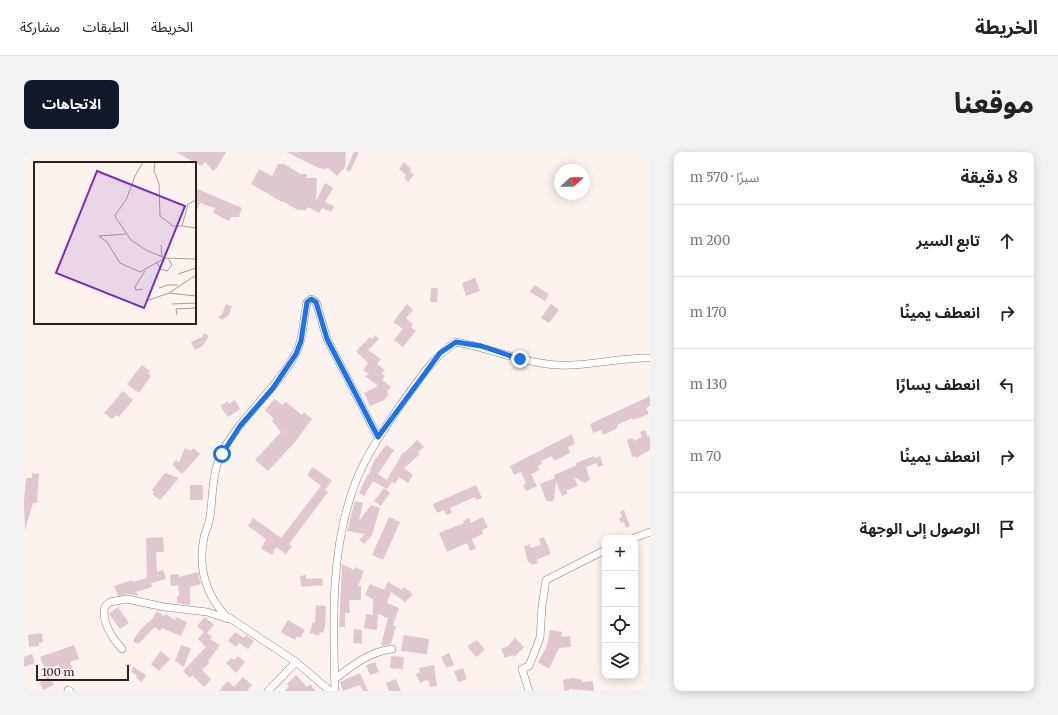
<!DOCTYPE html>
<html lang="ar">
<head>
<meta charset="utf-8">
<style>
	:root { --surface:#fff; --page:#f2f2f2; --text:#222; --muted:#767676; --line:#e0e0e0; --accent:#111827 }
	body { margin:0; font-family:Merriweather,"Noto Sans Arabic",serif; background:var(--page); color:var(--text); direction:rtl }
	.controls { position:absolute; right:12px; bottom:12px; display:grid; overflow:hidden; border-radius:8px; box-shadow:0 2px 10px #0003 }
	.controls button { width:36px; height:36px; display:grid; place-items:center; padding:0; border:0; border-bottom:1px solid var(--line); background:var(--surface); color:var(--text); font:20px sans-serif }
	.compass { position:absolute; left:530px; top:12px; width:36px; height:36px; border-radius:50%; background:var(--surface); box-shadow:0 2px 10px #0003; rotate:68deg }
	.scale { position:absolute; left:12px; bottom:10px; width:93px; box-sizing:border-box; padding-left:4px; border:2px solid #2a211e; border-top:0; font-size:11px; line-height:14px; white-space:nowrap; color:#2a211e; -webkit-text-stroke:3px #fcf2ee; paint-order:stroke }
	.stop { position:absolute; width:12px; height:12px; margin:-9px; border:3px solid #1a73e8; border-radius:50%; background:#fff }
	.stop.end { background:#1a73e8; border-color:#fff; box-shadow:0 1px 4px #0008 }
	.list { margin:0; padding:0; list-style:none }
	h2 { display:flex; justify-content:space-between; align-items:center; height:52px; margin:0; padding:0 16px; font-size:17px }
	h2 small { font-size:13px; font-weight:400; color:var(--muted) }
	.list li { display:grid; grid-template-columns:26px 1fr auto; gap:12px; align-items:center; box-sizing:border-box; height:72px; padding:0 16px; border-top:1px solid var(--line) }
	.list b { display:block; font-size:15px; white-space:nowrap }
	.list em { font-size:13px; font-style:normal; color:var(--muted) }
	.icon { flex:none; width:22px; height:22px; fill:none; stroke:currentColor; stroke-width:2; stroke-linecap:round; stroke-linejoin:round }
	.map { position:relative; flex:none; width:626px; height:539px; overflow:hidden; direction:ltr; border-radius:8px }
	header { display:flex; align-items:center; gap:24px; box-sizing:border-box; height:56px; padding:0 20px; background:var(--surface); border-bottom:1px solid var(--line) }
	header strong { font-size:19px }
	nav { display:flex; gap:22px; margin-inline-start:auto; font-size:14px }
	.intro { display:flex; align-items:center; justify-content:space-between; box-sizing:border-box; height:96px; padding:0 24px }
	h1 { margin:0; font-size:28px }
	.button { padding:10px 18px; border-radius:8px; background:var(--accent); color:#fff; font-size:14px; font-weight:700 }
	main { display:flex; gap:24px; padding:0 24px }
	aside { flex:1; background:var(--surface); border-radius:8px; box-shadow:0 2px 10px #0003 }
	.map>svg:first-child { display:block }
	.building { fill:#e0c6cf }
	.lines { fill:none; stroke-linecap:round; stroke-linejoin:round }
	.minor-casing { stroke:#937d75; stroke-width:8 }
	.minor { stroke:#fff; stroke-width:7 }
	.route { stroke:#1a73e8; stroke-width:5 }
	.inset-road { fill:none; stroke:#a89e9b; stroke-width:1 }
	.view { fill:#7b2cbf; fill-opacity:0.15; stroke:#7b2cbf; stroke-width:2 }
	.inset-edge { fill:none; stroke:#2a211e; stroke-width:2 }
</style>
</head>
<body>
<header>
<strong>الخريطة</strong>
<nav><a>الخريطة</a><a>الطبقات</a><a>مشاركة</a></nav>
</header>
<div class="intro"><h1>موقعنا</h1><a class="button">الاتجاهات</a></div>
<main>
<aside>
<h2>8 دقيقة<small>سيرًا · 570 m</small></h2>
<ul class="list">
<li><svg class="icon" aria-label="ahead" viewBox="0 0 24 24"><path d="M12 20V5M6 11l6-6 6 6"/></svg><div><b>تابع السير</b></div><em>200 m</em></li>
<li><svg class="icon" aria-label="right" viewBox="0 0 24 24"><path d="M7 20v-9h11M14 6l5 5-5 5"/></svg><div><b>انعطف يمينًا</b></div><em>170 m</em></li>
<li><svg class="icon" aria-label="left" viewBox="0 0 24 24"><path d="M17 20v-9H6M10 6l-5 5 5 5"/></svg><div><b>انعطف يسارًا</b></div><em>130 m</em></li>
<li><svg class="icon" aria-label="right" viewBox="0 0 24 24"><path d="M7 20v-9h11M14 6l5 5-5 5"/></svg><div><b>انعطف يمينًا</b></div><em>70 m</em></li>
<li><svg class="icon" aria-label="arrive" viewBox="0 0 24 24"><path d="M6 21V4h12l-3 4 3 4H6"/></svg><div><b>الوصول إلى الوجهة</b></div></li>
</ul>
</aside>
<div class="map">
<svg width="626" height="539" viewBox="0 0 626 539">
	<rect width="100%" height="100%" fill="#fcf2ee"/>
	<!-- building -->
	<path class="building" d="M152,0H202L193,16L189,19L181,10L177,14Z
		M262,0H322L321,15L313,24L303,15L302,17L295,16Z
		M330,0H335L326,20L322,18Z
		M380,10L387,17L386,19L390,23L384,30L380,26L382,23L375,17Z
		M254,12H260L276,22H283L282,26H293L292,49L301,31L309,36L301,50L310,54L307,60L298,56L295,61L284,55L282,58H274L258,49V50L227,32L235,17L248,24Z
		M171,36L218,56L215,65H207L205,69L189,61L191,56L176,51L171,63Z
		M451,126L456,139L442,144L438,131Z
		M510,133L525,142L521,149L506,140Z
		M407,136H414L413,150H406Z
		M202,152L208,154L205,163L198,168L194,165L198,162Z
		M383,152L389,158L382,166L389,172L387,175L392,179L379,195L370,188L379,177L369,170Z
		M527,152L535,158L525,171L517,166Z
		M180,181L185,184L179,194L171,198L167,190L178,185Z
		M351,183L355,187L344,198L357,207L353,212L361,218L358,221L361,224L358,228L367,235L363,240L365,242L360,248L346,254L340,241L354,234L341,224L345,222L339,218L344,211L332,199L346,185L348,187Z
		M118,213L126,219L124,221L127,224L115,241L103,232Z
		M99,239L109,248L95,265L92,263L88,267L80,261Z
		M626,244V254L622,256L625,262L609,268L608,266L593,273L594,276L579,283L577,278L569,281L566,272Z
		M251,247L258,253L262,250L278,263L280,260L288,267L271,290L244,319L231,308L257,280L248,269L250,267L241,258Z
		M211,248L216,257L204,265L196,254L204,249L205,252Z
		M621,278L624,285L626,284V298L612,306L611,304L608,305L603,288L608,286L610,289L618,285L616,280Z
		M548,282L551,292L544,295L546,301L530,309L528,304L517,309L518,312L514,314L516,318L507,322L513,334L502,339L499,333L502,332L497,320L490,323L486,314Z
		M393,288L400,295L394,300L396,302L380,316L389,323L384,331L375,325L371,332L368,330L363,337L349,329L340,344L335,341L343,324L347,319L346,318L350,309L362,293L370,298L354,322L363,328L379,300L380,301Z
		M161,296L167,299L169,296L176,302L158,322L148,313L152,308L155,310Z
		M570,304L571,306L576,304L579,313L574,315L573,311L562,315L566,328L561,331L550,325L554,334L543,338V342L538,344L532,330L530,348L526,350L522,348L516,332L531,326L530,323L553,313L552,311Z
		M289,315L308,329L301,338L304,340L265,392L268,394L262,402L252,395L248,403L237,397L242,387L224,374L229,366L257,386L297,334L283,323Z
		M8,321L15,322L13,351H9L1,378L0,349L2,326H8Z
		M141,321L155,326L136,348L129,343L130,340L128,338Z
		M166,333H179V348H166Z
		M452,333L458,346L452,348L451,345L426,356L428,361L422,363L420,358L413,361L409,352Z
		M360,336L366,341L357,354L350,349Z
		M331,349L339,351L335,369L347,353L356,356L348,383L340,392L335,388L341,382L323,379Z
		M600,358L606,374L602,376L600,370L597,371L595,366L598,365L596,360Z
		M365,365L376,370L359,408L348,403Z
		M459,365L464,375L458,378L459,382L448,387L452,397L446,399L443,391L423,400L415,381L440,371L439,369L445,366L447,371Z
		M139,385L140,400H132L133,420L139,418L142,427L127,431L128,435L112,440L114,444L104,442L94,444L90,434L108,428L109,430L123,426L122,386Z
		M520,385L527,402L512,408L514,411L508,413L506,410L504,411L500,394L505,392L507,396L517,393L515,387Z
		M318,412L330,418L331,415L340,419L334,434H337V448H325L326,461H321V475H315Z
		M174,420L177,432L166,435V453L153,451V444H155L154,433L147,434L146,423L154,422L155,425Z
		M282,423V427L298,426L299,433L277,435L276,424Z
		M364,430L378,438L380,435L389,442L381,450L367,440L363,451L375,456L369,473L372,474L367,492L359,494L357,493L364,466L354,462L353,478L340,476L342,462L349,463V447L341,443L346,432L360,438Z
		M292,453L302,454L301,475L299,481L296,480L295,484L286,481L289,470L291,471Z
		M94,455L105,471L96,477L85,462Z
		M133,459L140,464L142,462L151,468L152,465L163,470L157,484L138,476L136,479L131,475L114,492L109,489L116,478L128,467Z
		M181,465L190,473L183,481L188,485L186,487L196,493L184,509L186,510L178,518L187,527L180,535L168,523L166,526L159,519L182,495L174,487L180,480L173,474Z
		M264,468L281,478L276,486L273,484L271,488L257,480Z
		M330,477L338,478V492L329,491Z
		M526,478L538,480L537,485L546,484L547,495L535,496L525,517L514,510L523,494Z
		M211,480L220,486L222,483L230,489L224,497L215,491L212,495L204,489Z
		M18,481L19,490L15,491V494L5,495L4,483Z
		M380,483L405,487L403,502L377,499Z
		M491,486L500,495L490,505L488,503L481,506L477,497L484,494Z
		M453,488L461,498L452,505L443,494Z
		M50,493L55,507L46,510L51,523L40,527L34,513L21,518L16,505Z
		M157,493L167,496L160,515L151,509Z
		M137,499L146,507L135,519L127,512Z
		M425,501L430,513L422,516L417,505Z
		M8,502L11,511L0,515V505Z
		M214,504L221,510L212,521L202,511L208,506L210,508Z
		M367,504L380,505L379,517L366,516Z
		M351,510L355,520L346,523L342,513Z
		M410,513L413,534L406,535L405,529L402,528L396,531L392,522L396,520L395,516Z
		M110,515L122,523L118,530L112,526L113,524L107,519Z
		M439,516L443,527L434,530L430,519Z
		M336,521L344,539H339L336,533L319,539L316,530Z
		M272,523L283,535L286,532L292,539H261L265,534L263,532Z
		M24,524L30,532L20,538L15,531Z
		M219,525L228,533L223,539H195L204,529L210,535Z
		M549,526L558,528V530L569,529L570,539L545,537V539H540L539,528Z
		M372,527L377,539H365L362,531Z"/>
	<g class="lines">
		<defs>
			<path id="minor" d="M610,386L626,380
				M98,497C88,486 77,469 81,454L86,450L103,447L140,455L183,460L204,467
				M311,527C329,513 345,500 368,497
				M44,538L46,539
				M244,539L272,510
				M306,539L272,510L201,463C181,441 174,415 180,385C182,378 185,372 186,365C189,343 188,322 197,302C216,265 251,239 271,203C280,187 279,167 283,150L287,147L292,150L303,187L354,285
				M311,539C309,468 306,396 332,329C343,301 361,276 378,251C395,228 408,206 432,190C466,196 499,211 534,213C563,215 596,205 626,206
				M505,539L498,517L505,514L516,486L518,454L522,428L581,398"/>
		</defs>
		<!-- minor casing -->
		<use href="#minor" class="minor-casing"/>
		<!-- minor -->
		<use href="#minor" class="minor"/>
	</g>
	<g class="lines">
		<!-- route -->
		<path class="route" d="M198,302L216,274L249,236L272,202L277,189L283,150L287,147L292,150L303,187L354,285L416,201L432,190L457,194L496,207"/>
	</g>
	<!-- overview -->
	<g transform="translate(10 10)">
		<rect width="162" height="162" fill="#fcf2ee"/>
		<path class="inset-road" d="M109,0L101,14L92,38L81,53L82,56L97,78L112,88L131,96L162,97M121,0L120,9L125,22L126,54L139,64H148M162,38L154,42L148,64L162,66M92,72L65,74L73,80L86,101L106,110L131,96M127,83L128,95M123,100L126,107L133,109L138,103L134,96M144,112L162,106M125,126L133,123H144M109,127L102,128L101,125L111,109M135,131L162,134M112,139L135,131L162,113M138,142L162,141M143,153L142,147L162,146"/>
		<path class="view" d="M63,9L151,44L110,146L22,111Z"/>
		<rect width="162" height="162" class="inset-edge"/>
	</g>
</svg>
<div class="controls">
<button>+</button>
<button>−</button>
<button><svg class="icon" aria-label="locate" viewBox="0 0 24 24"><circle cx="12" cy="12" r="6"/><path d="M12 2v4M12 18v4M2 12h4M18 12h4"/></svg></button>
<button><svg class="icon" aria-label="layers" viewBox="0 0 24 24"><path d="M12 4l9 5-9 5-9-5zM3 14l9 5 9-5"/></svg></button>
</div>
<svg class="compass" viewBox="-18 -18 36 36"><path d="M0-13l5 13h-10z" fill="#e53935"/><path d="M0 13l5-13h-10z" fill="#767676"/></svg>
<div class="scale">100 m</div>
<div class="stop" style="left:198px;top:302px"></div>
<div class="stop end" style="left:496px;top:207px"></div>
</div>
</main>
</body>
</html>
